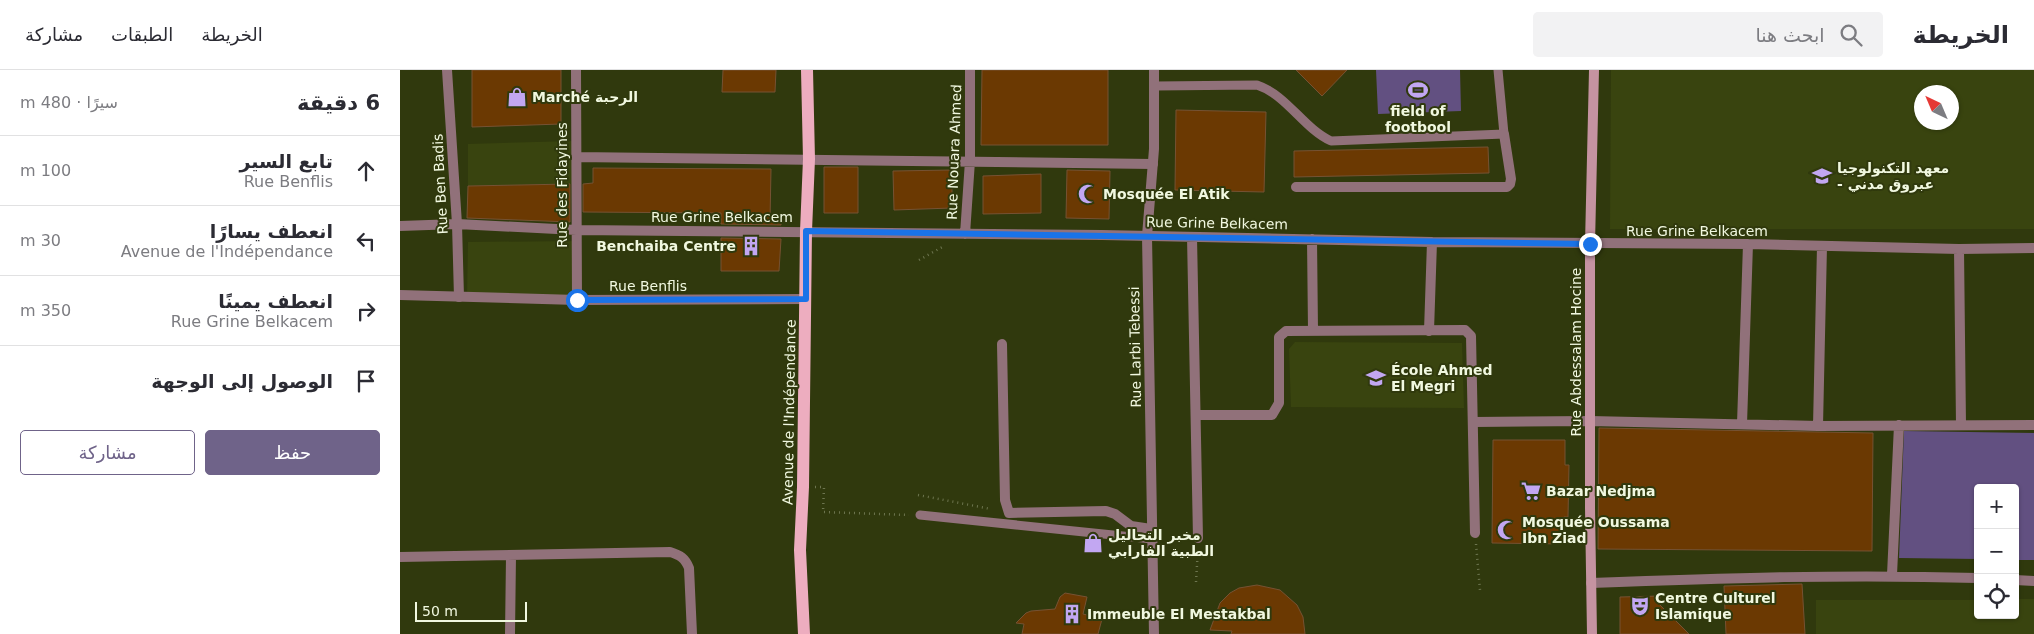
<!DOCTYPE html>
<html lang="ar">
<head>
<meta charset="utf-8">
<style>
	:root { --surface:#fff; --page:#f2f2f3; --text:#2b2b33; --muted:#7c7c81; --line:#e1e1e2; --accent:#6f6389 }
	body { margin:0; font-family:"DejaVu Sans",Vazirmatn,sans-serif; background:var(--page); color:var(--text); direction:rtl }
	.controls { position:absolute; right:15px; bottom:15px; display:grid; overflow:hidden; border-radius:5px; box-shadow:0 1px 4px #0004 }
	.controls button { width:45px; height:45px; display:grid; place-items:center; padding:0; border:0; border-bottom:1px solid var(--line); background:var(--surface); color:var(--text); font:25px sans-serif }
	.compass { position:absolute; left:1514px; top:15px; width:45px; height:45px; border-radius:50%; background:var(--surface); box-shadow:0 1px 4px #0004; rotate:316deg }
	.scale { position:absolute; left:15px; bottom:12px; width:112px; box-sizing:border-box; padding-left:5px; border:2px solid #f1f8e0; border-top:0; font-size:14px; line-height:18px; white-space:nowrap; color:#f1f8e0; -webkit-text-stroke:4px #30390d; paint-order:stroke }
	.stop { position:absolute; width:15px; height:15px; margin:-11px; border:4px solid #1a73e8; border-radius:50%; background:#fff }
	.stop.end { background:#1a73e8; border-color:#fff; box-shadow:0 1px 5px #0008 }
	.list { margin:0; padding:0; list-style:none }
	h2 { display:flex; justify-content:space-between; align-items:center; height:65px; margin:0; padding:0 20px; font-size:21px }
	h2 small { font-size:16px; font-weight:400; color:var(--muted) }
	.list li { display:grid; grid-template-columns:32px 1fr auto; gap:15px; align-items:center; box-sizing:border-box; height:70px; padding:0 20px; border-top:1px solid var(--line) }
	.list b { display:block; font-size:19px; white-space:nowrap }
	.list p { margin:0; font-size:16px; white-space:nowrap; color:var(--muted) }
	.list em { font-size:16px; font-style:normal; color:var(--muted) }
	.actions { display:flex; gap:10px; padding:15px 20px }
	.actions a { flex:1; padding:11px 0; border:1px solid var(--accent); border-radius:5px; text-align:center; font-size:18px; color:var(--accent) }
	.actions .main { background:var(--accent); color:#fff }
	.icon { flex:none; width:28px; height:28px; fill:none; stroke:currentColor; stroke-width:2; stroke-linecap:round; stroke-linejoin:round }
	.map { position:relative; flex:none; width:1634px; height:564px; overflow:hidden; direction:ltr }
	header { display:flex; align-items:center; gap:30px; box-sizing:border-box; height:70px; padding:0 25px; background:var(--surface); border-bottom:1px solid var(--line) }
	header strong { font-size:24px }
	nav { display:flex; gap:28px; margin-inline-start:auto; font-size:18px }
	.search { width:350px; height:45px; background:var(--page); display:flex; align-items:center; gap:12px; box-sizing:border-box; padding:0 18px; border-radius:5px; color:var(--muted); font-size:19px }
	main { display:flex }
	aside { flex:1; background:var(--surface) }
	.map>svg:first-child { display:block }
	.built { fill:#39440f; fill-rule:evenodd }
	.green { fill:#625081 }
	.building { fill:#6b3902; stroke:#765233 }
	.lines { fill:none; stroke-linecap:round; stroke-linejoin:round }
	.path { stroke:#6d754f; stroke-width:2.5; stroke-dasharray:1 4; stroke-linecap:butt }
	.service { stroke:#91717a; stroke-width:9 }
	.minor { stroke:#91717a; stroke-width:10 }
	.tertiary { stroke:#91717a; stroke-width:10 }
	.secondary { stroke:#c593a1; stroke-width:10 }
	.primary { stroke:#edadbf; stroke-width:12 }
	.route { stroke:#1a73e8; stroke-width:6 }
	.labels { text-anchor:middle; stroke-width:4; stroke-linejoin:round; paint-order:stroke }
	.poi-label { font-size:14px; font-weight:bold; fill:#f1f8e0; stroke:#30390d; text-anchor:start }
	.street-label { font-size:14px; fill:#f1f8e0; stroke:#30390d }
</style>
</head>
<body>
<header>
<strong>الخريطة</strong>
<div class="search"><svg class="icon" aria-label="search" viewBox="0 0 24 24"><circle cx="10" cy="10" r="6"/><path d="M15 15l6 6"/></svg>ابحث هنا</div>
<nav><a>الخريطة</a><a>الطبقات</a><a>مشاركة</a></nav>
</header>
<main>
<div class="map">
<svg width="1634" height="564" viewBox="0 0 1634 564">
	<rect width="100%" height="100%" fill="#30390d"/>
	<!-- built -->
	<path class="built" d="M1211,0H1634V159H1210ZM1552,22V52H1522V22Z
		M173,71L172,114L68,116V74Z
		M178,171V231L67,230L68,172Z
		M895,272L1062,273L1064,338L891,337L889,279Z
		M1615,529H1634V564H1416V530H1578V545H1615Z"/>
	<!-- green -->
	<path class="green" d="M976,0H1060L1061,41L978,44Z
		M1504,361L1634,363V490H1615V418H1578V489L1499,488Z"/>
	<!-- building -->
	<path class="building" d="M72,0H161V54L72,57Z
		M323,0H376L375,22H322Z
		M582,0H708V75H581Z
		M896,0H947L922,26Z
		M776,40L866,42L864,122L775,120Z
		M1088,77L1089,103L894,107V81Z
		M424,97H458V143H424Z
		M193,98L371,99L370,150L381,151V155L321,154V143L183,142V114L193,113Z
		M552,100V138L494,140L493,101Z
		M667,100L710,101L709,149L666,148Z
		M641,104V143L583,144V106Z
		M170,114V152L67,148L68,116Z
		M321,168L381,169L379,201H321Z
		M1199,358L1473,363L1472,481L1198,479Z
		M1093,370H1165V395H1169L1168,447H1164V474L1092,473Z
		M1402,514L1405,564H1326L1324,516Z
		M857,515L880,520L897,535L903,547L905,564H831L832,561L810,560L820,533L830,523L839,518Z
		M665,523L687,527L683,544L702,549L698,564H622L624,554L616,553L626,543L631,541L655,539L660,527Z
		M1260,526V535L1289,564H1220V527Z"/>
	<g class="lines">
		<!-- path -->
		<path class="path" d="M519,190L544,176
			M415,417H424L423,442L509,445
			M518,425L591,439
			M1076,474L1080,520
			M796,512L798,478"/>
		<!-- service -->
		<path class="service" d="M755,16L857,15C887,25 903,58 931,71L1104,64L1098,0
			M520,445L752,469"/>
		<!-- minor -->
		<path class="minor" d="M47,0L57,154L59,227
			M176,0L177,230
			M176,87L753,94
			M896,117H1107L1110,114L1111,109L1104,64
			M0,156L57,154L176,160L702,165L1032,172L1348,174L1559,179L1634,178
			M565,164L570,91V0
			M792,167L798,468
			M912,169L913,260
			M1559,179L1561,355
			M1029,261L1032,172
			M602,274L605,430L609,443L706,441L715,444L731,456L751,459
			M796,345H872L879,333V267L886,261L1065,260L1071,266L1075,463
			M1074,352L1190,351L1418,356L1634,355
			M1342,354L1348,174
			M1418,356L1422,176
			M0,487L270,482C280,485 285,488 289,498L292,564
			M1492,505L1499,355
			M1615,510L1634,511
			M1191,513C1320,508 1448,504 1578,508
			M110,564L111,486"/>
		<!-- tertiary -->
		<path class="tertiary" d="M0,225L177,230L406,229
			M754,564L747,166L754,79V0"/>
		<!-- secondary -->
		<path class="secondary" d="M1192,564L1190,438V174L1194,0"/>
		<!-- primary -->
		<path class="primary" d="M404,564L400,480L403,417L406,161L409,89L407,0"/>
	</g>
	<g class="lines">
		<!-- route -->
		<path class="route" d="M177,230L406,229V161L1190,174"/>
	</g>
	<!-- icons -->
	<defs>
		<symbol id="stadium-bare" viewBox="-9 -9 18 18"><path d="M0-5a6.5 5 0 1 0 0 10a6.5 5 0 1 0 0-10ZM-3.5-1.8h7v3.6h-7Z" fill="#c2a7f2" stroke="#30390d" stroke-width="2.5" paint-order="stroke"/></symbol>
		<symbol id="shop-bare" viewBox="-9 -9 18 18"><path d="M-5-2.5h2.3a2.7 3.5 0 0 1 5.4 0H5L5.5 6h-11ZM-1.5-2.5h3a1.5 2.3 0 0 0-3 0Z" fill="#c2a7f2" stroke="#30390d" stroke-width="2.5" paint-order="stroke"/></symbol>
		<symbol id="university-bare" viewBox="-9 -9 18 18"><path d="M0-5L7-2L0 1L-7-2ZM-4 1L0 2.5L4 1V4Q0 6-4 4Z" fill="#c2a7f2" stroke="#30390d" stroke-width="2.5" paint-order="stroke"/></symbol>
		<symbol id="mosque-bare" viewBox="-9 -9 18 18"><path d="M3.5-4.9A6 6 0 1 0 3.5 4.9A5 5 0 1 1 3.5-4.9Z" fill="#c2a7f2" stroke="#30390d" stroke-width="2.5" paint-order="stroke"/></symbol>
		<symbol id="building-bare" viewBox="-9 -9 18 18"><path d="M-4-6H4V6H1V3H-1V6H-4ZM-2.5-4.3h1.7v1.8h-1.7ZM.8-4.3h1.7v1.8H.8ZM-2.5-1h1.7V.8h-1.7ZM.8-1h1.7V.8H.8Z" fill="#c2a7f2" stroke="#30390d" stroke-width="2.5" paint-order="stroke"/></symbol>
		<symbol id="school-bare" viewBox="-9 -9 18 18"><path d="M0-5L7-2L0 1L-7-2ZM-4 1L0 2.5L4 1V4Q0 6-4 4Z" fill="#c2a7f2" stroke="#30390d" stroke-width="2.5" paint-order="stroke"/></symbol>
		<symbol id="supermarket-bare" viewBox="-9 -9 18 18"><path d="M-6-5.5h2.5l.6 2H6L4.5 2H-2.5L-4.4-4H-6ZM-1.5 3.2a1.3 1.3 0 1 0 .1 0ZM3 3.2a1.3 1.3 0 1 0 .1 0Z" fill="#c2a7f2" stroke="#30390d" stroke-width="2.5" paint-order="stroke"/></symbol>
		<symbol id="theatre-bare" viewBox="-9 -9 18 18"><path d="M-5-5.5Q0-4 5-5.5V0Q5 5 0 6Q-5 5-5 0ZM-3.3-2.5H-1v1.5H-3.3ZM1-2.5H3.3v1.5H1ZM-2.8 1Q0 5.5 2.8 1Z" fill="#c2a7f2" stroke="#30390d" stroke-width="2.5" paint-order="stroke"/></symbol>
	</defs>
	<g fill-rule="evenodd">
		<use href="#stadium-bare" x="1004" y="6" width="28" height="28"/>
		<use href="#shop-bare" x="103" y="13" width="28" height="28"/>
		<use href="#university-bare" x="1408" y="92" width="28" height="28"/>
		<use href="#mosque-bare" x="674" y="110" width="28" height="28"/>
		<use href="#building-bare" x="337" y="162" width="28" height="28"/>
		<use href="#school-bare" x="962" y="294" width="28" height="28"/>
		<use href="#supermarket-bare" x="1117" y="407" width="28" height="28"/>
		<use href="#mosque-bare" x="1093" y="446" width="28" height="28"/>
		<use href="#shop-bare" x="679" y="459" width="28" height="28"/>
		<use href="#theatre-bare" x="1226" y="522" width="28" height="28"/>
		<use href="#building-bare" x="658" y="530" width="28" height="28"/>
	</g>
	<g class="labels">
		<!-- poi labels -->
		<g class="poi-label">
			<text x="132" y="32">Marché الرحبة</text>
			<text x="1018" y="46" text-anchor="middle">field of<tspan x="1018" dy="16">footbool</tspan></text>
			<text x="1437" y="103">معهد التكنولوجيا<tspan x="1437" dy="16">- عبروق مدني</tspan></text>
			<text x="703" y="129">Mosquée El Atik</text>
			<text x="336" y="181" text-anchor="end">Benchaiba Centre</text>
			<text x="991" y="305">École Ahmed<tspan x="991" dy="16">El Megri</tspan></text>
			<text x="1146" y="426">Bazar Nedjma</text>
			<text x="1122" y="457">Mosquée Oussama<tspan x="1122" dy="16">Ibn Ziad</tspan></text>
			<text x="708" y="470">مخبر التحاليل<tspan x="708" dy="16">الطبية الفارابي</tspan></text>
			<text x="1255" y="533">Centre Culturel<tspan x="1255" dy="16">Islamique</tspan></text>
			<text x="687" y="549">Immeuble El Mestakbal</text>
		</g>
		<!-- street labels -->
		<g class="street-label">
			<text transform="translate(554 82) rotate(-88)" y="5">Rue Nouara Ahmed</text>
			<text transform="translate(40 114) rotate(-93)" y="5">Rue Ben Badis</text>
			<text transform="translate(162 115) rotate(-90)" y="5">Rue des Fidayines</text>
			<text x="322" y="152">Rue Grine Belkacem</text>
			<text transform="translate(817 153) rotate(1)" y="5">Rue Grine Belkacem</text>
			<text x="1297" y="166">Rue Grine Belkacem</text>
			<text x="248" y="221">Rue Benflis</text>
			<text transform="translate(735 277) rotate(-91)" y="5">Rue Larbi Tebessi</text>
			<text transform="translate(1176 282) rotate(-90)" y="5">Rue Abdessalam Hocine</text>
			<text transform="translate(389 342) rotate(-89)" y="5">Avenue de l'Indépendance</text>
		</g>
	</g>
</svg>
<div class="controls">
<button>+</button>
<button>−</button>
<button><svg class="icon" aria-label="locate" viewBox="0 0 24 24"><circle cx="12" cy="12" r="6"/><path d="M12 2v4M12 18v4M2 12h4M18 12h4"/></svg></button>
</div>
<svg class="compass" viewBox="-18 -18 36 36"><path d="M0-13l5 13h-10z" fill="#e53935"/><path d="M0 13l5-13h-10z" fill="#7c7c81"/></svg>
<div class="scale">50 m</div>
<div class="stop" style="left:177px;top:230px"></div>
<div class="stop end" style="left:1190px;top:174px"></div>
</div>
<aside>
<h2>6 دقيقة<small>سيرًا · 480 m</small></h2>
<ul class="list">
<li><svg class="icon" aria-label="ahead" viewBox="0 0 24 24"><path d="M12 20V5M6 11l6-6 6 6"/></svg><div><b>تابع السير</b><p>Rue Benflis</p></div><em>100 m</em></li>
<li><svg class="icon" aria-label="left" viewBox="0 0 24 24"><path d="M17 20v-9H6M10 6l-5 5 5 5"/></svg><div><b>انعطف يسارًا</b><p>Avenue de l'Indépendance</p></div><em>30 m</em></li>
<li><svg class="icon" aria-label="right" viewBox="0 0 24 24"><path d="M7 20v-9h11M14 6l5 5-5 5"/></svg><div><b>انعطف يمينًا</b><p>Rue Grine Belkacem</p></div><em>350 m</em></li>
<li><svg class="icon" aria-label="arrive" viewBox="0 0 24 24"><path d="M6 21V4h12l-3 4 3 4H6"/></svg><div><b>الوصول إلى الوجهة</b></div></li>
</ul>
<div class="actions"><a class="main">حفظ</a><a>مشاركة</a></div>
</aside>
</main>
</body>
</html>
